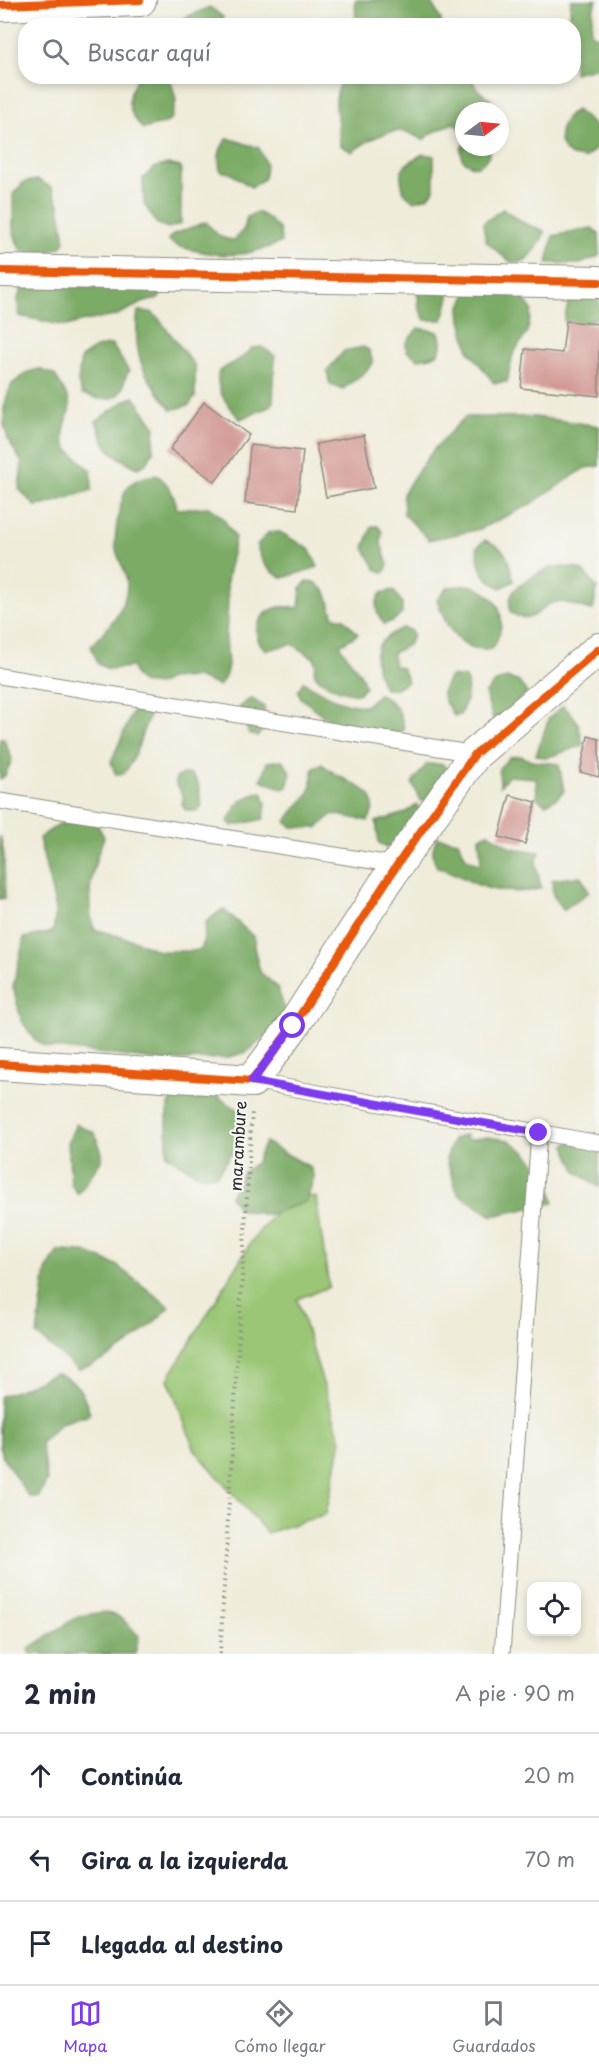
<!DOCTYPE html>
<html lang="es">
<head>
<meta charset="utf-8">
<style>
	:root { --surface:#fff; --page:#f2f2f3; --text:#1f2937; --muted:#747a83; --line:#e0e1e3; --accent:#7c3aed }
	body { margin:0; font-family:"Playpen Sans",sans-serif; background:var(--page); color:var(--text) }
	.controls { position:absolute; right:18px; bottom:18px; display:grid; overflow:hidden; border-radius:12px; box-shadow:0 3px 9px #0003 }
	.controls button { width:54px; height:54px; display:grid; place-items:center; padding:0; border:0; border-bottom:2px solid var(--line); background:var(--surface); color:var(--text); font:30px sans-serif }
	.compass { position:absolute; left:455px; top:102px; width:54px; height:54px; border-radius:50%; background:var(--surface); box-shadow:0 3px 9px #0003; rotate:74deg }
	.stop { position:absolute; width:18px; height:18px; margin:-14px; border:4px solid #7c3aed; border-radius:50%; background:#fff }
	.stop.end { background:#7c3aed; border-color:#fff; box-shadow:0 2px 6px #0008 }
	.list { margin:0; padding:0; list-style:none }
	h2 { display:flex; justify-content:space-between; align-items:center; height:78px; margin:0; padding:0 24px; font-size:26px }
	h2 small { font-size:20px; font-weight:400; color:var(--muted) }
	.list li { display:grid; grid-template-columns:39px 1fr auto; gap:18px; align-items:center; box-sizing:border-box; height:84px; padding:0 24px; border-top:2px solid var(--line) }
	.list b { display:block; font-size:22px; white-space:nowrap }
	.list em { font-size:20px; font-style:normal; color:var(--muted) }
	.icon { flex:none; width:33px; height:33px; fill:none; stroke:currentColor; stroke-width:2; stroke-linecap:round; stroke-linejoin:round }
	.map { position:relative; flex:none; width:599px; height:1654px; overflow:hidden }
	.search { position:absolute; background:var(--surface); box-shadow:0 3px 9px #0003; left:18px; right:18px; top:18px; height:66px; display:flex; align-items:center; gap:15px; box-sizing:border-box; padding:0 21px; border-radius:24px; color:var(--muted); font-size:22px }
	.sheet { height:330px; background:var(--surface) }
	nav { display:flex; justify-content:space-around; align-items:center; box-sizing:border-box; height:84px; border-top:2px solid var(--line); background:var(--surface); font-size:16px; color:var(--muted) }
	nav a { display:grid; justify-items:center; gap:3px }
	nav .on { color:var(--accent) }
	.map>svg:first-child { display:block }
	.green { fill:#9ac674; stroke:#627850; stroke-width:1.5 }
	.forest { fill:#7bab66; stroke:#536b48; stroke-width:1.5 }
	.building { fill:#d29793 }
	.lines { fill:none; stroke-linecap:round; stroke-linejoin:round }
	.service-casing { stroke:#8e8c82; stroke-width:17 }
	.minor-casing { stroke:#8e8c82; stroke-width:34 }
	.path { stroke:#8e8c82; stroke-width:4; stroke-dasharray:1.5 4.5; stroke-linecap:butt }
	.service { stroke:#fff; stroke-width:15 }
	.minor { stroke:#fff; stroke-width:32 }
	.cycleway-casing { stroke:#f6f6f2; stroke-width:11 }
	.cycleway { stroke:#e8590c; stroke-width:8 }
	.route { stroke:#7c3aed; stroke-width:8 }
	.labels { text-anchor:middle; stroke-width:4.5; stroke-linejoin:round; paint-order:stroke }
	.street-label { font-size:16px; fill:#2b2b2b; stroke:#f6f6f2 }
</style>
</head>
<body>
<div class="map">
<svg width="599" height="1654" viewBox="0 0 599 1654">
	<rect width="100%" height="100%" fill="#f6f6f2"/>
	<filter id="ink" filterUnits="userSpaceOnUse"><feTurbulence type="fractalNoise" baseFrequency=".0167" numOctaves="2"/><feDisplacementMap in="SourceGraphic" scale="12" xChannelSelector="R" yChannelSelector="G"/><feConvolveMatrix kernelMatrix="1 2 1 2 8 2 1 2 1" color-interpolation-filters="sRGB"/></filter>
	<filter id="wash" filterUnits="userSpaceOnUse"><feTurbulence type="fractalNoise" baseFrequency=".008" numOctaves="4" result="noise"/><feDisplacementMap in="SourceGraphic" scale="24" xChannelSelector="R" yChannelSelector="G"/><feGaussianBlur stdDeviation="1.35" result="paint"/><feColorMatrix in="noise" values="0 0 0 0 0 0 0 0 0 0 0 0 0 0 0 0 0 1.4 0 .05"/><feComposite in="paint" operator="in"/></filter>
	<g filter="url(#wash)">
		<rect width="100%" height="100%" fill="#f0ecda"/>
		<!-- green -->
		<path class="green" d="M288,1196L316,1197L329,1287L297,1299L341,1441L326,1514L267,1533L195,1450L168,1379L251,1242Z"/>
		<!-- forest -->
		<path class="forest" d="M355,0H430L441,20V25H356Z
			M571,0H597L593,10L591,33L599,37V67L574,73V26L569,25Z
			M210,7L223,17L221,25H167Z
			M471,76L476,88L492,101L493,111H464V131L453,123L432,133L423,140C417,137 411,133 405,132C388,128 365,142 352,152L340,145C339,121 330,98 343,77Z
			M137,77H183L170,78L176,100L171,120L163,124L143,129C125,109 126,100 137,77Z
			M576,110L599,129V146L585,158C580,157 574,157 570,155C552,143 560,119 576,110Z
			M228,138L259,148L266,164L264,179L251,187L230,173L220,171C218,157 218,149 228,138Z
			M464,143V147H489V155C481,169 474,170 462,159L461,149Z
			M423,154L434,156V190L428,197L414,201L404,192C396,166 404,166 423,154Z
			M168,164L181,167V224L168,228L157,224L144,204L143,178L147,175L153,168Z
			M38,180L51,187L59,204L65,241L61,247L35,256L20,249L13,232V194L24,182Z
			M503,209L524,223L545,232C539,245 526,271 508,260C500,255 493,247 486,241L483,223Z
			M257,212L268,218L280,230L281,242C274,246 267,248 259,250C230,259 209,254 180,247L173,244L168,239L174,234L206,222C215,232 219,239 234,240L244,229L247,217Z
			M592,228L599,234V256L580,264L547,263L553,236Z
			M478,271L502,278L522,297L532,310L527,333L513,354L507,382L494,383L469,351L461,320L460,308Z
			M416,275L452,284L445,313L442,320H425L419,308Z
			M23,285L165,288L159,298L142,303L115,316L84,321L66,326L19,316L18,298Z
			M571,292L599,296V317L575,326L564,321Z
			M138,311L151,312L159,319L195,366V397L189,405L172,410C143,375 132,357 138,311Z
			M418,328L439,332C445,353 438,357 418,359L407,351L406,343Z
			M107,345H112L129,371C124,377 125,383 122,389C115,405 94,398 82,394L78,382L81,358L96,348Z
			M262,347L275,356L273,402L267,408L240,419C228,406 214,390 219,371L243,357L252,348Z
			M363,347L369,350L373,363L365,372L343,389L330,385L327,371L344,351Z
			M39,369L55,375L68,398L70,407L64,430V441L69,450L91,470L92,490L45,505L35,506L19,489L22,463L8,439L4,424V404L12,384L28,372Z
			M134,397L155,426L153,452L146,464L138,468C108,452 107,452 96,421L126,400Z
			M465,417H535L599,426V466L585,468L531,504L480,529L429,540L404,514L403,494L415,475L435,448Z
			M157,475C168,483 175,496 177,509L209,507L222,517L235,537L227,581L228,602L226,637L228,666L225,677L219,686L196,677L169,679L158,685L142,683L135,675L132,667L108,669L98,664L91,646C107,628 127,610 127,584C127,571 118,561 116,549C113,538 121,495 128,487C135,478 147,476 157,475Z
			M372,526H378L382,532L381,544L388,565L384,573L376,569L364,548Z
			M269,532H280L309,549L318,567L283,578C267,571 261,562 257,545Z
			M485,540C510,550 507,558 514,581L501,588C482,578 478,567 477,547Z
			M551,567C580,567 580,565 597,588L593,610C582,609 570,602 559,602C537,602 540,628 511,613C503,586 533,577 551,567Z
			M306,582H315L326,592L334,617L344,619L358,634L340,645C347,660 361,669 365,686L358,694C344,692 319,685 314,672L316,665L314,658L292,644L267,650C247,637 258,612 279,607C286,606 293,607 299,608L301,588Z
			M470,585C502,597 509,619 493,648C461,655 445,626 437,600L448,587Z
			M393,590L402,602V614L393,621L384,624C376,612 373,606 381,593Z
			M403,628L410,630L413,636L408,645L393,653L394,666L402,668L408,681C400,686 393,692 384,688C370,659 371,641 403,628Z
			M450,676L466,678C470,692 466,702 460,715L454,716L445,702L442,692Z
			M506,678L518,681L527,693L494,722L485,694L494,683Z
			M303,682L334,699L348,704L365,706L379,694C395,701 402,713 404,730L390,736L356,730L331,722L301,698L298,691Z
			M251,698L264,707L266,728L257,736L249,734L239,707Z
			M136,704L153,705C153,713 148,716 146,724C139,741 136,760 123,774L116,775L111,762Z
			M563,706C579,719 579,725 583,745L546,758L536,755L549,718Z
			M0,739H4L12,759L5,776L0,779Z
			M521,756L531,761L559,764L564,791L557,798L546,804L537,798L536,778L508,776L500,786L499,768L510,757Z
			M282,760L291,773L287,787L283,789L261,780L267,762Z
			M322,764C327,768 332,772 337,775C356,786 385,792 368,821L333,814L317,828L292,827L286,822C291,809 305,803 310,790C312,784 312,776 313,769Z
			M427,764H443L454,780L434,801H421L412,783Z
			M183,774H190C202,781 199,796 201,807L197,811L186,810L182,805C184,796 183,792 176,785V778Z
			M262,792L266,803L264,819L232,826L228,821C238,802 241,797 262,792Z
			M417,805L420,814L409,846L389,848L379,843L376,822L405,813Z
			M89,820L97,824L104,837C93,865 84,900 94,929L133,940L159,951H193L202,949L206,922L223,909L255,938L254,947L260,972L277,987L288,1018L247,1052L225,1058L164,1061L46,1047L33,1038L21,1019L13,987L24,938L53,932L56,909L39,838L59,824Z
			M488,833L511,848L540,852L536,863L541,888C524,894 493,892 476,884C463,878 451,871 437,867C431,856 432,848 437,837L458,841L466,858L479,865L481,861L479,838Z
			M0,836L4,854L5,898L0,899Z
			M581,876L589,892L563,910L553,895L552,880Z
			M193,1085L202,1087L243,1113L242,1138L216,1176L199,1175L167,1155V1112L173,1092Z
			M76,1124L95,1133L102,1153L101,1161L78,1194L71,1185L68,1142Z
			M582,1134H593L599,1137V1187L577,1172L565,1145Z
			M466,1135V1140L487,1137L509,1140L527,1153L549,1177L554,1203L492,1216L458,1194L446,1159L453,1139Z
			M265,1142L310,1167L314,1177L306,1202L267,1215L239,1209L230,1196L243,1172L256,1163Z
			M58,1251L85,1252L116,1265L170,1307C142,1334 116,1359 78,1370L37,1335L46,1271Z
			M55,1373C78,1381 83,1391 90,1414L61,1423L41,1443L47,1480L39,1497H29L2,1456L0,1449V1396L19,1390Z
			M105,1612L121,1618L139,1636L135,1654H30L29,1649L78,1616Z"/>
		<g id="blocks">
			<!-- building -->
			<path class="building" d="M566,321L599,324V396L521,388L525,349L562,353Z
				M204,402L249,435L215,482L170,449Z
				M364,435L374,488L326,497L316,444Z
				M250,445L303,451L297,509L245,503Z
				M588,736L599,739V777L580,772Z
				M510,795L536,802L525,844L499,837Z"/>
		</g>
	</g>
	<g filter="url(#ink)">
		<use href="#blocks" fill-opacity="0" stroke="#8e8c82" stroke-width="1.5"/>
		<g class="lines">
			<defs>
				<path id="service" d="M0,676L475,754
					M0,801L397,865
					M252,1081L599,1143
					M502,1654L539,1133"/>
				<path id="minor" d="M0,5L140,0
					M0,271L599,282
					M0,1064L252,1081L293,1026L397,865L475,754L599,649"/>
			</defs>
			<!-- service casing -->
			<use href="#service" class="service-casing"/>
			<!-- minor casing -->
			<use href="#minor" class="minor-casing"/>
			<!-- path -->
			<path class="path" d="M220,1654L252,1110"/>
			<!-- service -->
			<use href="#service" class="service"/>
			<!-- minor -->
			<use href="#minor" class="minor"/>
			<defs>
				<path id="cycleway" d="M0,5L140,0
					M0,271L599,282
					M0,1064L252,1081L293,1026L397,865L475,754L599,649"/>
			</defs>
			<!-- cycleway casing -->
			<use href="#cycleway" class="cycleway-casing"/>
			<!-- cycleway -->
			<use href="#cycleway" class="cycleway"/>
		</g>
	</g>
	<g class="lines" filter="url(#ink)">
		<!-- route -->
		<path class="route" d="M293,1026L252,1081L539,1133"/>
	</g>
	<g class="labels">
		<!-- street labels -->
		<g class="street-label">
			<text transform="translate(238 1146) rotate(-87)" y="6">marambure</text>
		</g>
	</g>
</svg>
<div class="controls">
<button><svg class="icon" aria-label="locate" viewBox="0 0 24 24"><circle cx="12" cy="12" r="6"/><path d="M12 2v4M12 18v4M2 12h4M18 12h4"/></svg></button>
</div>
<svg class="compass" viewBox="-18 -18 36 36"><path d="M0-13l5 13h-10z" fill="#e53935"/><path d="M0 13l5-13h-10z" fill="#747a83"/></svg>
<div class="stop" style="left:293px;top:1026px"></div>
<div class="stop end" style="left:539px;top:1133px"></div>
<div class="search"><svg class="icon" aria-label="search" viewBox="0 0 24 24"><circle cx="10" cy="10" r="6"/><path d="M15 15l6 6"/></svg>Buscar aquí</div>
</div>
<section class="sheet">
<h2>2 min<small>A pie · 90 m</small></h2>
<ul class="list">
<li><svg class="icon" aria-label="ahead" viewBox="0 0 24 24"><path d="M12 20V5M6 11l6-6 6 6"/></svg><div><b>Continúa</b></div><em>20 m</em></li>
<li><svg class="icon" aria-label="left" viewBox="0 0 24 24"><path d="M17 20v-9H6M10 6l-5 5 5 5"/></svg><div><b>Gira a la izquierda</b></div><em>70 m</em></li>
<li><svg class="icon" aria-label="arrive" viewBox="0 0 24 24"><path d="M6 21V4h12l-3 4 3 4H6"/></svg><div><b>Llegada al destino</b></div></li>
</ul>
</section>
<nav>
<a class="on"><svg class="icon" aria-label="map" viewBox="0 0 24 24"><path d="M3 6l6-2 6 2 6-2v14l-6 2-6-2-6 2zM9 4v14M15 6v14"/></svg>Mapa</a>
<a><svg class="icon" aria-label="directions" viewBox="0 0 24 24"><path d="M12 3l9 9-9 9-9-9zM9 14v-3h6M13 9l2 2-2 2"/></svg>Cómo llegar</a>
<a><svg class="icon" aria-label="saved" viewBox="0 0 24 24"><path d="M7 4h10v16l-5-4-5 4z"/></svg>Guardados</a>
</nav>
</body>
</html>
